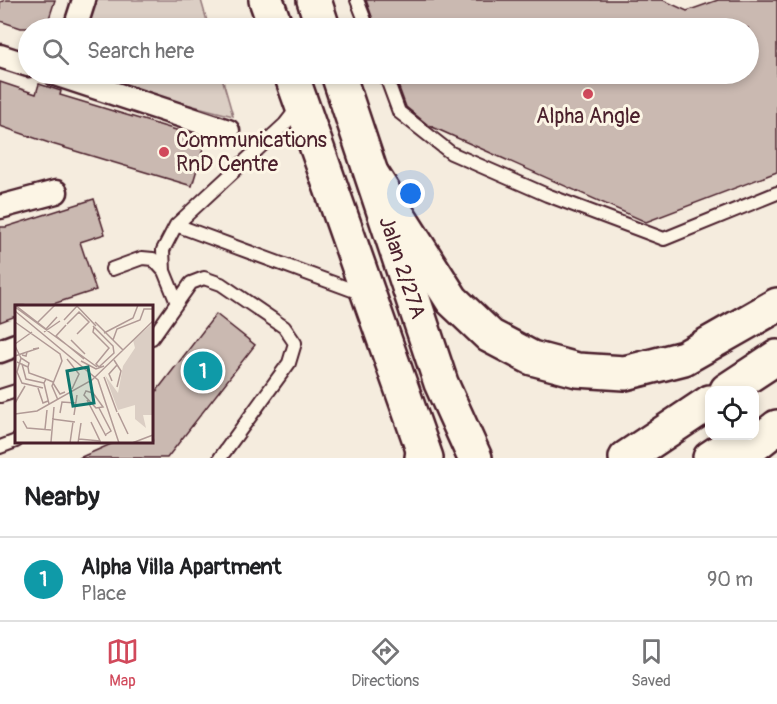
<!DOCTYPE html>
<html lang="en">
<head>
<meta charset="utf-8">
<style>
	:root { --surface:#fff; --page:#f6f6f6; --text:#202124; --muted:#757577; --line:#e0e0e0; --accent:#d1495b }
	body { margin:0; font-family:Pangolin,sans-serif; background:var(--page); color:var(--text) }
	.controls { position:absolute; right:18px; bottom:18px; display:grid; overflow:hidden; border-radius:12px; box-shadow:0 3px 9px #0003 }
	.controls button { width:54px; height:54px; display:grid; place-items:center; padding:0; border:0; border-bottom:2px solid var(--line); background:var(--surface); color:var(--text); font:30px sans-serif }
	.you { position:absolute; left:411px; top:194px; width:21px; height:21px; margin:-15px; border:4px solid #fff; border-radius:50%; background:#1a73e8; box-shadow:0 0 0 9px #1a73e833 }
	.badge { display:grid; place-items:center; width:39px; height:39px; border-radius:50%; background:var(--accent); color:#fff; font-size:20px; font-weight:700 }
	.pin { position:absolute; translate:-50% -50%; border:3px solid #fff; box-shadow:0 2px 6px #0006 }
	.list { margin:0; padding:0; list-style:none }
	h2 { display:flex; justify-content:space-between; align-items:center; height:78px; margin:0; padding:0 24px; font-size:26px }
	h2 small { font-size:20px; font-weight:400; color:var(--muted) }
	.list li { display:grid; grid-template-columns:39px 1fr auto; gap:18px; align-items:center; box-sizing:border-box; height:84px; padding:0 24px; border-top:2px solid var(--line) }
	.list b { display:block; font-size:22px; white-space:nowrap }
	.list p { margin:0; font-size:20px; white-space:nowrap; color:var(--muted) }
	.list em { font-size:20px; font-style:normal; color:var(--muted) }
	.icon { flex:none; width:33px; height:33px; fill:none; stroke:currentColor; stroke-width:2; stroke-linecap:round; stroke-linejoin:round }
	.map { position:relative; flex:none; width:777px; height:458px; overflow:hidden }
	.search { position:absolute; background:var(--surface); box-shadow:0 3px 9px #0003; left:18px; right:18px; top:18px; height:66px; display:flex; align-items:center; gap:15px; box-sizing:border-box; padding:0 21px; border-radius:33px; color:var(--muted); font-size:22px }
	.sheet { height:162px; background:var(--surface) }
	nav { display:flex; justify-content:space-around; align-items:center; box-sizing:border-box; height:84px; border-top:2px solid var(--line); background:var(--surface); font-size:16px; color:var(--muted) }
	nav a { display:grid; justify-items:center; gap:3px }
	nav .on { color:var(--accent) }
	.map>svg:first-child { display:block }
	.green { fill:#dbcec4; stroke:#927678; stroke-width:1.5 }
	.building { fill:#cab9b1; stroke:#4a1f2b; stroke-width:1.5 }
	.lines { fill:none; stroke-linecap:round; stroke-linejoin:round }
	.lane-casing { stroke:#4a1f2b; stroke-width:16 }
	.street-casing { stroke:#4a1f2b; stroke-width:27 }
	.secondary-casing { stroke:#4a1f2b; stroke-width:38 }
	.primary-casing { stroke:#4a1f2b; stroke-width:38 }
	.highway-casing { stroke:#4a1f2b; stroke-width:38 }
	.lane { stroke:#fcf5e5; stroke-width:12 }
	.street { stroke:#fcf5e5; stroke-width:22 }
	.secondary { stroke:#fcf5e5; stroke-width:33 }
	.primary { stroke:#fcf5e5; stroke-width:33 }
	.highway { stroke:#fcf5e5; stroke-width:33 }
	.poi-dot { fill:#d1495b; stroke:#fcf5e5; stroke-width:2 }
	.labels { text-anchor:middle; stroke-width:6; stroke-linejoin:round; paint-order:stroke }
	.poi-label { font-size:21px; fill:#4a1f2b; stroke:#fcf5e5 }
	.street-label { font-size:21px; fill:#4a1f2b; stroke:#fcf5e5 }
	.inset-road { fill:none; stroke:#b19a96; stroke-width:1.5 }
	.view { fill:#0f766e; fill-opacity:0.15; stroke:#0f766e; stroke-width:3 }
	.inset-edge { fill:none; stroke:#4a1f2b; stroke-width:3 }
</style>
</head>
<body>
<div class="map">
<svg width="777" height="458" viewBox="0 0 777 458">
	<rect width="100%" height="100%" fill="#f5ecde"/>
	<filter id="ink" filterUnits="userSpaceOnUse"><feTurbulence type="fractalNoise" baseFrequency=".0167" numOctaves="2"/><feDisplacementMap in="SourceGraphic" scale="12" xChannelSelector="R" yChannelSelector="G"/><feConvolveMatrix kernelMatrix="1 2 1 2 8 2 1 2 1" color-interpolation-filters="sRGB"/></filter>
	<g filter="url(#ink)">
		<!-- green -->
		<path class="green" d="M89,0H201L209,28H81Z
			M68,74H221L233,116Z"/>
		<!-- building -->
		<path class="building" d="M6,0H55L46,28H21L0,21V2Z
			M366,0H663L687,11L718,0H777V172L646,222L428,125L406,107L394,74H748V28H376Z
			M0,82L36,94L39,84L61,91L60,95L80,101L206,139L192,186L52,144L0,126Z
			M94,199L105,234L80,242L96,290L47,306H16V316L0,322V227H6Z
			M216,314L255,345L167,458H79L118,441H152V397Z"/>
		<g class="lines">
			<defs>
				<path id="lane" d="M357,0L368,28
					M385,74L399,112L451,153L547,195L664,239L777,193
					M176,225L363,294
					M112,269L142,258L153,259L164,271
					M177,303L164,271L163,250L176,225L285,124L299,106
					M152,338L191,283L204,278L221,284L284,327L295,343L289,363L220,458
					M0,396L16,391
					M0,447L16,441"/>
				<path id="street" d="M75,28L84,0
					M0,56L28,65
					M55,74L228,131
					M0,207L56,192
					M0,351L16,345"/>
				<g id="secondary">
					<path d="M266,0L276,28"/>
					<path d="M314,0L323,28"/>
					<path d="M291,74L426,458"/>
					<path id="s1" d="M338,74L441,383L475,458"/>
					<path d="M373,176L452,300L490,336L532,358L577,370L625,373L684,358L777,305"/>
					<path d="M710,458L743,436"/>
				</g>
				<path id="primary" d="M422,458L423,451"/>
				<path id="highway" d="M727,390L777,357
					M626,458L710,402
					M738,458L777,427"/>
			</defs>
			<!-- lane casing -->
			<use href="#lane" class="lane-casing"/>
			<!-- street casing -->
			<use href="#street" class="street-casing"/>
			<!-- secondary casing -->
			<use href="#secondary" class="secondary-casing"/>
			<!-- primary casing -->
			<use href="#primary" class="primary-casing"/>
			<!-- highway casing -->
			<use href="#highway" class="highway-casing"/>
			<!-- lane -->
			<use href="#lane" class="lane"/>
			<!-- street -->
			<use href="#street" class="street"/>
			<!-- secondary -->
			<use href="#secondary" class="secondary"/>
			<!-- primary -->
			<use href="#primary" class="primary"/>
			<!-- highway -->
			<use href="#highway" class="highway"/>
		</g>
	</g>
	<!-- markers -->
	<g class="poi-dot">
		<circle cx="588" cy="94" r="6"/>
		<circle cx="164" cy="152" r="6"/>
	</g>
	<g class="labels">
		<!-- poi labels -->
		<g class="poi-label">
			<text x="588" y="123">Alpha Angle</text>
			<text x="176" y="147" text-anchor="start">Communications<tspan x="176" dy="24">RnD Centre</tspan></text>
		</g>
		<!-- street labels -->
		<g class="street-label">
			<text dy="7" stroke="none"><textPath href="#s1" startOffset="204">Jalan 2/27A</textPath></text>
		</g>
	</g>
	<!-- overview -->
	<g transform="translate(15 305)">
		<rect width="138" height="138" fill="#f5ecde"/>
		<path d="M136,20L138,110H128L131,123L120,114V100L103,105L90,70L103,88L108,61L120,43L118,35Z" fill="#dbcec4"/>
		<path class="inset-road" d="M0,0L31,24L42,12M61,0L81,21M0,2L82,62M0,6L83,75L104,138M49,15L63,0M0,17L45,49L47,56L37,81L43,95M23,17L40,0M80,17L108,45M52,19L64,7L74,17L62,29M51,20L41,31L69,54M78,21L98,41L99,48L84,62L81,59L94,43L78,27L79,22M29,27L45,16M89,28L118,13L123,0M56,35L70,49M98,35L102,24L125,15L129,4H138M0,39L17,27M0,41L6,53L14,58L13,62M12,47L24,43L18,44M0,51L12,47L11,51L7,50M6,53L2,67L7,78L28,83M52,54L64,69L57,84M99,55L106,66L102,82M66,56L81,64L89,61M2,57L13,62L14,68L31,74M7,59L11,74L29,78M89,72L102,107M97,76L94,69L102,60M38,78L45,89L50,87M23,83L28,98L33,96M71,86L78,88L88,102L81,103L69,90ZM72,95L91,131M0,98L10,81M34,99L29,78L31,74L38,77M84,103L96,126L90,130M45,108L47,97L61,98M0,109L22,106L77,75L138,16M59,110L62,90M37,114L60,117M106,114L103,108L113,129M8,116L12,123L36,125M30,124L32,105M64,134L85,136L76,117M36,137L39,102M55,138L58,117M63,138L66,118M117,138L138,130"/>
		<path class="view" d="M73,62L79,98L58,101L52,66Z"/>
		<rect width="138" height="138" class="inset-edge"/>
	</g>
</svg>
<div class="controls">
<button><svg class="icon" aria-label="locate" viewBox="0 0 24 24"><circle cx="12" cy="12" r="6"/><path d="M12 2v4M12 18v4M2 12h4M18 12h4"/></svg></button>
</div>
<div class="you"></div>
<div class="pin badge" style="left:203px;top:371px;background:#0f9aa8">1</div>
<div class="search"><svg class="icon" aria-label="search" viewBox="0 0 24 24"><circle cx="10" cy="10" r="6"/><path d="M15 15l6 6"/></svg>Search here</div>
</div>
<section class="sheet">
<h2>Nearby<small></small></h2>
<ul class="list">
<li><span class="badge" style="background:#0f9aa8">1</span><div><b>Alpha Villa Apartment</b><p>Place</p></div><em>90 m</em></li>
</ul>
</section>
<nav>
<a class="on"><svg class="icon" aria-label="map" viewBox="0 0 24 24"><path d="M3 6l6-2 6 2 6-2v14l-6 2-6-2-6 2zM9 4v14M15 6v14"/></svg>Map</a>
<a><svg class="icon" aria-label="directions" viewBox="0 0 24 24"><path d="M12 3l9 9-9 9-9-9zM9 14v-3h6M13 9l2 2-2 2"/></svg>Directions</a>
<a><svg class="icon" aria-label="saved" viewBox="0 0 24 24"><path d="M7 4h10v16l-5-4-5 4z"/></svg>Saved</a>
</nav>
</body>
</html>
